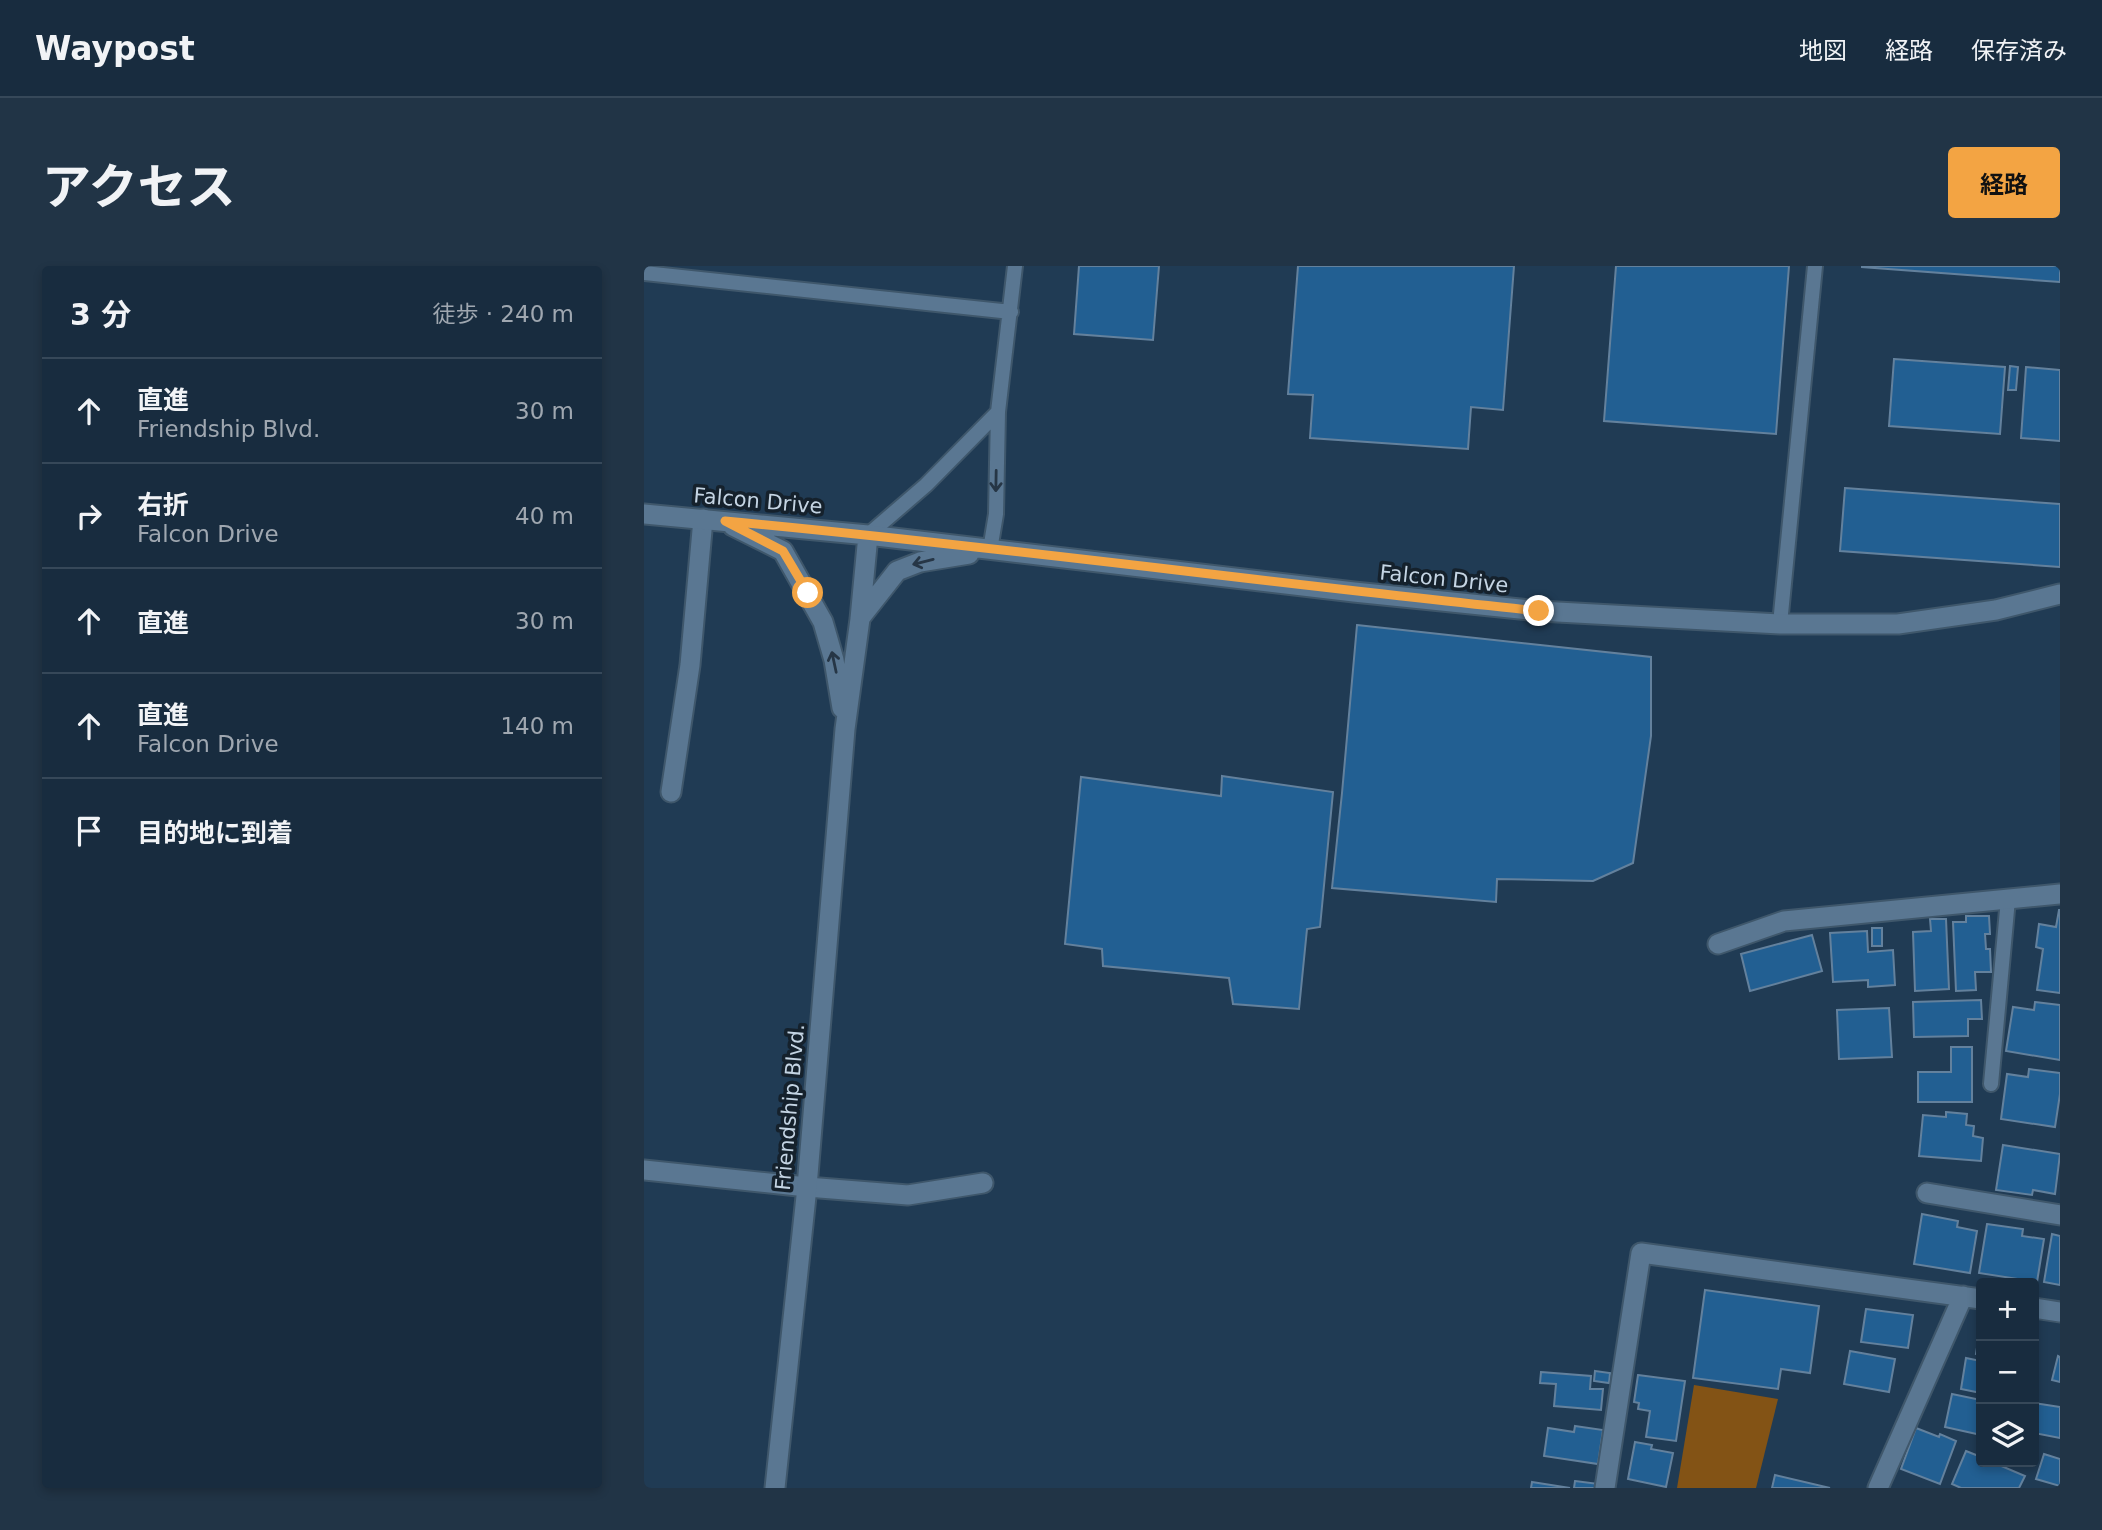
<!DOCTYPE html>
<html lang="ja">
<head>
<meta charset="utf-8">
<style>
	:root { --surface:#182c3f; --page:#213446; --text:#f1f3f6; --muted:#9fa7b0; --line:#364859; --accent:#f3a443 }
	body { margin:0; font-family:"DejaVu Sans","Noto Sans JP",sans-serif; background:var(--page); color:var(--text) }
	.controls { position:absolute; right:21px; bottom:21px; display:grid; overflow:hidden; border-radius:7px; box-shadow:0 4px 10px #0003 }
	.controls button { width:63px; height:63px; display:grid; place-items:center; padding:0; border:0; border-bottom:2px solid var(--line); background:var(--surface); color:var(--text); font:35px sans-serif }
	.stop { position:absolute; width:21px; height:21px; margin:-16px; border:5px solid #f3a443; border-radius:50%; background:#fff }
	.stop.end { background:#f3a443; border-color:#fff; box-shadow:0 2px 7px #0008 }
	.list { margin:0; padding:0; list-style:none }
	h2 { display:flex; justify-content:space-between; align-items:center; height:91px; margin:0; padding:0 28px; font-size:30px }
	h2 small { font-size:23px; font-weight:400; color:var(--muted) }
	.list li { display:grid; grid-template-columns:46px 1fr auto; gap:21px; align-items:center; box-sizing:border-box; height:105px; padding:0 28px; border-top:2px solid var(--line) }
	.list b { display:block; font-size:26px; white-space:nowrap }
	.list p { margin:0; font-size:23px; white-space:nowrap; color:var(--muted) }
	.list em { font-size:23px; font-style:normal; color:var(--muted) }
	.icon { flex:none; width:38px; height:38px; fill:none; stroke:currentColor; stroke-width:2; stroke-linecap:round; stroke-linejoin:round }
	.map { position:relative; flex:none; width:1416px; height:1222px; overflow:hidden; border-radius:7px }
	header { display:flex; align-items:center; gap:42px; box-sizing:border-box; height:98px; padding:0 35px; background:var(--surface); border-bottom:2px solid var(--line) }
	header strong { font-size:33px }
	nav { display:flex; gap:38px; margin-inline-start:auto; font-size:24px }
	.intro { display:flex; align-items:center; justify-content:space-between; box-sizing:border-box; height:168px; padding:0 42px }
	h1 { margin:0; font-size:49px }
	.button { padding:18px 32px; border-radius:7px; background:var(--accent); color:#111; font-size:24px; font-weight:700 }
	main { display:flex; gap:42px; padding:0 42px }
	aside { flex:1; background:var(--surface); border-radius:7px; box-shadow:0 4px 10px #0003 }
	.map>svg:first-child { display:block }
	.green { fill:#835315 }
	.building { fill:#225f92; stroke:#63819d; stroke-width:2 }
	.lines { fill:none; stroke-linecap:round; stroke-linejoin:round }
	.service-casing { stroke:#3f576b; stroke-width:18 }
	.minor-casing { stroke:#3f576b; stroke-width:23 }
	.tertiary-casing { stroke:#3f576b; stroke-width:23 }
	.service { stroke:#5a7792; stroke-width:14 }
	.minor { stroke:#5a7792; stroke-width:19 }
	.tertiary { stroke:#5a7792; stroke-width:19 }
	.oneway { stroke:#263646 }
	.route { stroke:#f3a443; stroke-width:9 }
	.labels { text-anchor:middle; stroke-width:7; stroke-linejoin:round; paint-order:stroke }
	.street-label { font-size:21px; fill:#c4d4e3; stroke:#15212c }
</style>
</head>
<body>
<header>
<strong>Waypost</strong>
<nav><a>地図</a><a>経路</a><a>保存済み</a></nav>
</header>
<div class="intro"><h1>アクセス</h1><a class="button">経路</a></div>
<main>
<aside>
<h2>3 分<small>徒歩 · 240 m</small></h2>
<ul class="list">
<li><svg class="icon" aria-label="ahead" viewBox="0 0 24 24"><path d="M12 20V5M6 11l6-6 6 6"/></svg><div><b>直進</b><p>Friendship Blvd.</p></div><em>30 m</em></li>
<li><svg class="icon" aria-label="right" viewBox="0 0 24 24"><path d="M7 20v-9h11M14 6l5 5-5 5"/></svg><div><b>右折</b><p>Falcon Drive</p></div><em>40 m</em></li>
<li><svg class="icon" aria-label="ahead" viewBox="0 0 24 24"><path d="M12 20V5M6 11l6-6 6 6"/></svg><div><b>直進</b></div><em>30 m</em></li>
<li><svg class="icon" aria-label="ahead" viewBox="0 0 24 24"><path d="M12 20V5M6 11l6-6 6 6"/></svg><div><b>直進</b><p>Falcon Drive</p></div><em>140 m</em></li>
<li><svg class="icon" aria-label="arrive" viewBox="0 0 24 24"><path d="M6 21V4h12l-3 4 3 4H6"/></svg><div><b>目的地に到着</b></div></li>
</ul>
</aside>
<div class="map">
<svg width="1416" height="1222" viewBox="0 0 1416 1222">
	<rect width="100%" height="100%" fill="#203b54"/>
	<!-- green -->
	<path class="green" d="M1050,1119L1134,1133L1112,1222H1033Z"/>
	<!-- building -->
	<path class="building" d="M435,0H515L509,74L430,68Z
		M654,0H870L859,144L827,141L824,183L666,172L669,129L644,128Z
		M972,0H1145L1132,168L960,155Z
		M1218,0H1416V16L1218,1Z
		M1250,93L1361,101L1356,168L1245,160Z
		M1366,100L1374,101L1372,124H1364Z
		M1382,101L1416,104V175L1377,172Z
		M1201,222L1416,238V301L1196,285Z
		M713,359L1007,391V470L989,597L949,615L853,613L852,636L688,622L698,527Z
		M578,510L689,526L676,661L663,663L655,743L589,738L585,712L459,700L458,683L421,678L437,511L577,530Z
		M1415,644H1416V727L1393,724L1399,683L1392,681L1395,658L1412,661Z
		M1322,650H1345L1346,668H1341L1342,683H1346L1347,706H1331L1332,724L1312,725L1309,656H1322Z
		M1286,653H1302L1305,723L1271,725L1269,666L1287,665Z
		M1228,662H1238V680H1228Z
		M1223,665L1224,686L1249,684L1251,719L1224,721V714L1189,716L1186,667Z
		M1168,669L1178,705L1106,725L1097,688Z
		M1337,734L1338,753H1324V770L1270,771L1269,736Z
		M1391,736L1416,739V794L1362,785L1369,741L1390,744Z
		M1245,742L1248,791L1195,793L1193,744Z
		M1307,781H1328V836H1274V806H1307Z
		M1385,803L1416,807V828L1411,861L1357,853L1363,808L1384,811Z
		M1302,846L1323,848L1322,859L1330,860L1329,870L1339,872L1337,895L1275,890L1279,849L1302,851Z
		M1359,879L1416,888L1411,928L1389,924L1388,929L1352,924Z
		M1278,948L1314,955L1313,961L1333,965L1326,1007L1270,998Z
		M1343,958L1379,963L1378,970L1400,973L1393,1016L1335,1007Z
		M1408,968L1416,970V1019L1400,1016Z
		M1061,1024L1175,1040L1166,1107L1137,1103L1134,1123L1049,1112Z
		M1222,1043L1269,1049L1264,1082L1217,1076Z
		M1337,1056V1089L1332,1088Z
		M1206,1085L1251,1093L1245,1126L1200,1118Z
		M1414,1090L1416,1091V1116L1408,1114Z
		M1322,1092L1337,1095V1127L1317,1123Z
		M951,1105L966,1107L965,1117L950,1115Z
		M897,1106L947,1110L946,1123H959L957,1144L910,1140L912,1118L896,1117Z
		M994,1109L1041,1115L1032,1175L1002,1171L1006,1145L994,1143L995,1137L990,1136Z
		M1308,1128L1337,1134V1169L1301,1161Z
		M1390,1137L1416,1141V1172L1390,1167Z
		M931,1160L959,1164L954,1198L900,1190L904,1162L930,1166Z
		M1272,1162L1295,1171L1296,1168L1312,1175L1296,1218L1257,1203Z
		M991,1176L1008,1179L1007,1183L1029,1187L1022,1221L984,1213Z
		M1322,1185L1337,1191V1196H1348L1381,1210L1375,1222H1317L1308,1218Z
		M1400,1188L1416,1193V1220L1392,1213Z
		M1131,1209L1186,1222H1128Z
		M931,1215L955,1218L954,1222H930Z
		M888,1216L926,1222H887Z"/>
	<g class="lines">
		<defs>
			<path id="service" d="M0,7L367,46
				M224,269L282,219L354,146
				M346,284L352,248L354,146L371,0
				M1136,358L1171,0
				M1347,818L1364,633"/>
			<path id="minor" d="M27,526L46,399L59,253
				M1074,678L1140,655L1416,628
				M0,904L163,921L264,929L339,917
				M1283,927L1416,949
				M1390,1042L1416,1046
				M961,1222L997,987L1337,1033
				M1234,1222L1319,1030"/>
			<path id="tertiary" d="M0,248L224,269L710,326L895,345L1136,358H1254L1352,344L1416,328
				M89,260L139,285L179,356L190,394L198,442
				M216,352L253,305L276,296L325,288
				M131,1222L163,921L201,463L216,353L224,269"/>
		</defs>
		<!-- service casing -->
		<use href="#service" class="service-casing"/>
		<!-- minor casing -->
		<use href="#minor" class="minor-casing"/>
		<!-- tertiary casing -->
		<use href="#tertiary" class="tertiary-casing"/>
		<!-- service -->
		<use href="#service" class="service"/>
		<!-- minor -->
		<use href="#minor" class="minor"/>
		<!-- tertiary -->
		<use href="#tertiary" class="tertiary"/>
	</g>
	<!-- one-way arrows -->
	<defs><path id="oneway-shaft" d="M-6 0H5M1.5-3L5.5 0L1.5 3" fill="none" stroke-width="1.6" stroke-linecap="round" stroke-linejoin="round" transform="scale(1.75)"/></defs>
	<g class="oneway">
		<use href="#oneway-shaft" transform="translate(352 215) rotate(91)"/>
		<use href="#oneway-shaft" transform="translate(279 296) rotate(166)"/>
		<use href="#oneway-shaft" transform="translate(190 396) rotate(-102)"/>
	</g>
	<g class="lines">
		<!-- route -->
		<path class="route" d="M164,327L139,285L81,255C353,280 623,317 895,345"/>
	</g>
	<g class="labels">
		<!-- street labels -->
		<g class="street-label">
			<text transform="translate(114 235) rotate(5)" y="7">Falcon Drive</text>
			<text transform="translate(800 313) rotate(6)" y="7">Falcon Drive</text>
			<text transform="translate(146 841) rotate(-85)" y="7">Friendship Blvd.</text>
		</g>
	</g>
</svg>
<div class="controls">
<button>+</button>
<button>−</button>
<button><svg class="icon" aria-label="layers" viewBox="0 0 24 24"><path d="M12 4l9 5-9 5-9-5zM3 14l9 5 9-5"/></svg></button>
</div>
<div class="stop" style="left:164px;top:327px"></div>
<div class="stop end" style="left:895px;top:345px"></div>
</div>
</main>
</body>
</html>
